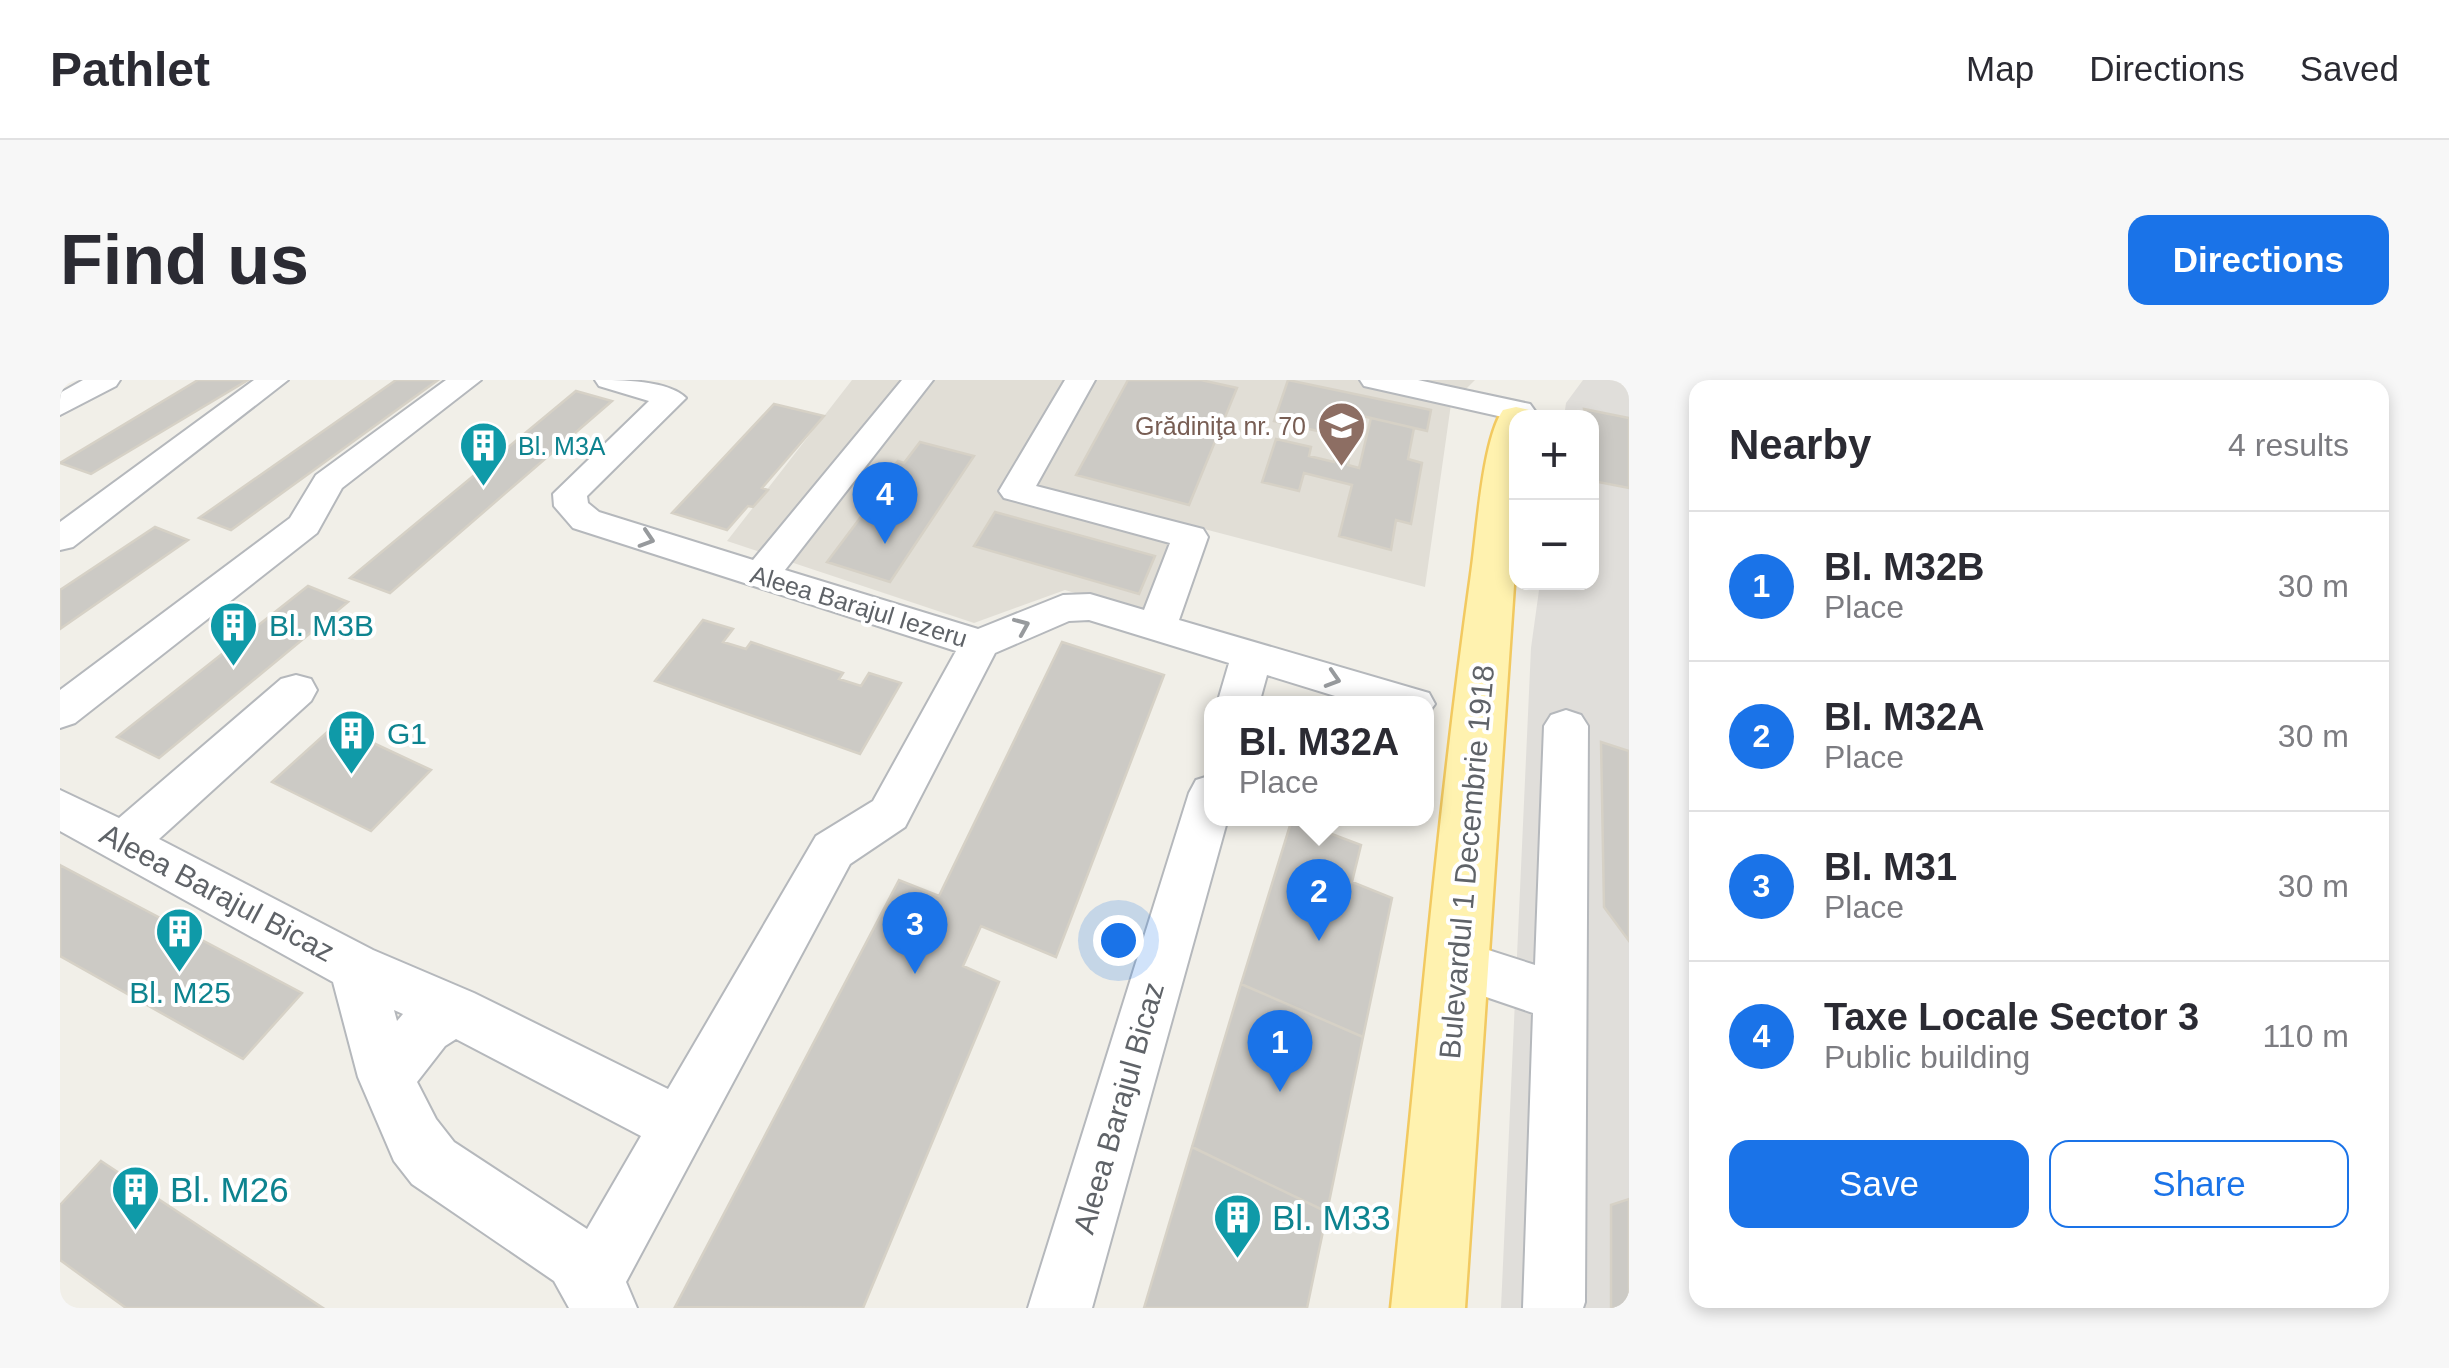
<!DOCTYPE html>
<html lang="en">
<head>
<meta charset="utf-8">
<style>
	:root { --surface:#fff; --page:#f7f7f7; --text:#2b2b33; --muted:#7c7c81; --line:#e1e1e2; --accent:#1a73e8 }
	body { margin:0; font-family:Helvetica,sans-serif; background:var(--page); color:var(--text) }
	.controls { position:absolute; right:30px; top:30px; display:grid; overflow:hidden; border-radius:20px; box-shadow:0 5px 15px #0003 }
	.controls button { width:90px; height:90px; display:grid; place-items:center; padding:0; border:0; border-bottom:2px solid var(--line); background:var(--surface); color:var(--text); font:50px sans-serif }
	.you { position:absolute; left:1058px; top:560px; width:35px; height:35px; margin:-25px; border:8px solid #fff; border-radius:50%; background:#1a73e8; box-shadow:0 0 0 15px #1a73e833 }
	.badge { display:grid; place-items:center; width:65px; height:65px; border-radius:50%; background:var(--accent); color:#fff; font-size:32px; font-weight:700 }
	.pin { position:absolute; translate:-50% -82px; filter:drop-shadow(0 2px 5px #0008) }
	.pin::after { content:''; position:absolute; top:52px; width:35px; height:30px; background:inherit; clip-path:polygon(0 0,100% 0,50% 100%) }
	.popup { position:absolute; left:1144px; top:316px; width:230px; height:130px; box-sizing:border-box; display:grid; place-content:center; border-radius:20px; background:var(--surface); filter:drop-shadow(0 2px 8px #0005); font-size:32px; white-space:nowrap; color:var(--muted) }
	.popup b { font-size:38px; color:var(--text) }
	.popup::after { content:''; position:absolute; left:50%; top:100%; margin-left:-20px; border:20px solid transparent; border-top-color:var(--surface) }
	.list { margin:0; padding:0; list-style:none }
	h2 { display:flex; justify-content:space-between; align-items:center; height:130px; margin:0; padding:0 40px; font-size:42px }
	h2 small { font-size:32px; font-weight:400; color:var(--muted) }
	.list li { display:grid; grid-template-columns:65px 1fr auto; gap:30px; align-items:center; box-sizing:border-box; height:150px; padding:0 40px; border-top:2px solid var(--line) }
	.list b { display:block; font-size:38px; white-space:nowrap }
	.list p { margin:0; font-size:32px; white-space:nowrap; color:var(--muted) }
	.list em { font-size:32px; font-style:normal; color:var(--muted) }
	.actions { display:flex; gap:20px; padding:30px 40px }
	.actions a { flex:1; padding:22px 0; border:2px solid var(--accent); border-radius:20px; text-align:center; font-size:35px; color:var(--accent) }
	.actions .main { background:var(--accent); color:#fff }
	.map { position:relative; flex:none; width:1569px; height:928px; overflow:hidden; border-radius:20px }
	header { display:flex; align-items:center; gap:60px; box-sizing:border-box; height:140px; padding:0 50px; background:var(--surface); border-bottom:2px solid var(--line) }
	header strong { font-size:48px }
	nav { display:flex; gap:55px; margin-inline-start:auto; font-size:35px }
	.intro { display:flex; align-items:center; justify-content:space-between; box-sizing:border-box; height:240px; padding:0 60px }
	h1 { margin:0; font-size:70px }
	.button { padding:25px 45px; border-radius:20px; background:var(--accent); color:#fff; font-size:35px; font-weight:700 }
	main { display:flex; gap:60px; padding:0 60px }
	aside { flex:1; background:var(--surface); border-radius:20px; box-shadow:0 5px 15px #0003 }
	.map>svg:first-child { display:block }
	.industrial { fill:#e0deda }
	.education { fill:#e1ded6 }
	.building { fill:#cccac5; stroke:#d6d1c6; stroke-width:2.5 }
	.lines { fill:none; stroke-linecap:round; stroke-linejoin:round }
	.minor-casing { stroke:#b5b8bc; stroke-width:4 }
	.major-casing { stroke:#f2c960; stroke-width:5 }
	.minor { fill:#fff; fill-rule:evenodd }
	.major { fill:#fff2af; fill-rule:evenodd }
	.oneway { stroke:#979a9d }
	.labels { text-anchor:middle; stroke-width:8; stroke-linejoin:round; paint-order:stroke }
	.far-education-label { font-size:25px; fill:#785e54; stroke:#fff; text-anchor:end }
	.far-culture-label { font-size:25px; fill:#0d838f; stroke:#fff; text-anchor:start }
	.far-street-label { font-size:25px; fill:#5f6368; stroke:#fff }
	.culture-label { font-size:30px; fill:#0d838f; stroke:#fff; text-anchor:start }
	.street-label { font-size:30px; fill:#5f6368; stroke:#fff }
	.near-culture-label { font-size:35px; fill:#0d838f; stroke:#fff; text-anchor:start }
</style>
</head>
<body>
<header>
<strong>Pathlet</strong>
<nav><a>Map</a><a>Directions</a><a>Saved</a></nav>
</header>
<div class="intro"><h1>Find us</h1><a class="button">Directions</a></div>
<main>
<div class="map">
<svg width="1569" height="928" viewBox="0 0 1569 928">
	<rect width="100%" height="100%" fill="#f1efe8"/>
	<!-- industrial -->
	<path class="industrial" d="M1523,0H1569V928H1441L1471,268L1480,203L1532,202V38L1504,37L1506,23Z"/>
	<!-- education -->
	<path class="education" d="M792,0H1415L1391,24L1365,207L1125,144L1085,234L1005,210L914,243L667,161Z"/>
	<!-- building -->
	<path class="building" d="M138,0H188L31,94L0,83Z
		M336,0H378L171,150L139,138Z
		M1068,0H1141L1177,8L1129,125L1016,95Z
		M1228,0L1371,30L1367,51L1281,31L1275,55L1214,41Z
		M516,11L552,21L330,213L290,198Z
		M714,24L764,36L702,108L708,110L693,127L688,126L667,150L612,133Z
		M1524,29L1569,38V108L1533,101L1532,38H1525Z
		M1311,38L1354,48L1348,79L1362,83L1351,144L1336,140L1331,170L1279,156L1292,105L1244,93L1239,111L1202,102L1216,59L1251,67L1249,76L1274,82L1275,76L1289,79L1288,85L1299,88Z
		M860,62L914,76L830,202L767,182L830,98L825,97L838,81L844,83Z
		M935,132L1095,176L1079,214L914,166Z
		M95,147L128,160L0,249V210Z
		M248,206L288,222L99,378L57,357Z
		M643,240L673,249L663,262L686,269L691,262L783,293L779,299L801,306L809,293L841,303L800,374L595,301Z
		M1002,262L1104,295L996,577L921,546L903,586L939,602L803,928L615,927L839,500L879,516Z
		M275,345L371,390L311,451L212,402Z
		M1541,362L1569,371V561L1544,527Z
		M1232,439L1301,465L1292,502L1332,518L1303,657L1181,604Z
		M0,485L242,613L183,679L0,576Z
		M1181,604L1303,657L1267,832L1132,767Z
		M1132,767L1267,832L1247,928H1084Z
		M41,781L263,928H66L0,880V825Z
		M1569,819V928H1551V825Z"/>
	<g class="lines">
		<defs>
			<path id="minor" d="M23,0H60L56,6L0,35V13Z
				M194,0H228L13,167L0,170V142Z
				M386,0H421L282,108L257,153L15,343L0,348V310L230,138L256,95Z
				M535,0C561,0 608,0 626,18L527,116L528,123L539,132L693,180L842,0H873L725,190L918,249L1003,215L1030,214L1084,230L1110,163L944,118L939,111L1005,0H1035L976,106L1143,149L1148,157L1119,240L1369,313L1375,324L1366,336V324H1301L1207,295L1199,324H1157L1169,283L1029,240L1009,241L935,273L845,447L790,484L566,902L577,928H509L494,901L352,804L334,781L298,697L273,602L0,451V410L59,438L221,299L236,295L251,299L257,310L251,321L99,459L313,570L414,613L608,709L756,456L813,421L896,271L513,148L494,126L493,114L589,21L539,6ZM334,630L343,634L337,641ZM396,659L581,756L527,849L394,762L376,739L357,702L385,666Z
				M1300,0H1358L1470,24L1475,31L1470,38L1456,40L1304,6Z
				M1506,330L1521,335L1528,346L1525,922L1523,928H1463L1473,633L1382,602L1374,585L1382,568L1400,561L1475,585L1484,346L1491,335Z
				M1152,395V438H1168L1032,928H968L1129,413L1136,400Z"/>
			<path id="major" d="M1456,27L1469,30L1474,38H1456V176L1405,928H1331C1357,683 1377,437 1411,194C1417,154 1422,61 1443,30Z"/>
		</defs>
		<!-- minor casing -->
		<use href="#minor" class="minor-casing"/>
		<!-- major casing -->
		<use href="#major" class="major-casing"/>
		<!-- minor -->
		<use href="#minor" class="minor"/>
		<!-- major -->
		<use href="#major" class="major"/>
	</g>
	<!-- one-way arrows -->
	<defs><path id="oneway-chevron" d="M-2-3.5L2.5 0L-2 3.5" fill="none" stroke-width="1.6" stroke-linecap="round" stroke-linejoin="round" transform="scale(2.5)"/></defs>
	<g class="oneway">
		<use href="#oneway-chevron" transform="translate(587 159) rotate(18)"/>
		<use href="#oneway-chevron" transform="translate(962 246) rotate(-23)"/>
		<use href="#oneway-chevron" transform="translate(1273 299) rotate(17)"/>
	</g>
	<!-- icons -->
	<defs>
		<symbol id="school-pin" viewBox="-11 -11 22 30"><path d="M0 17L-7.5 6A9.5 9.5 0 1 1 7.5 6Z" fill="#8d6e63" stroke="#fff"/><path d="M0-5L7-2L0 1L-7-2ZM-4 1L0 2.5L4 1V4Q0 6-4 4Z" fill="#fff"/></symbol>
		<symbol id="building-pin" viewBox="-11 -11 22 30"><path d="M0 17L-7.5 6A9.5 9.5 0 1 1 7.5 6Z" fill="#0f9aa8" stroke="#fff"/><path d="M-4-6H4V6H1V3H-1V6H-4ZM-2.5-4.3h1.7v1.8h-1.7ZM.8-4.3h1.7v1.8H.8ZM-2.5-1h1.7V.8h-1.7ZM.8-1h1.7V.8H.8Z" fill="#fff"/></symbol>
	</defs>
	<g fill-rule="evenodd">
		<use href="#school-pin" x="1254" y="18" width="55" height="75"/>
		<use href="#building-pin" x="396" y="38" width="55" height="75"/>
		<use href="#building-pin" x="146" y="218" width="55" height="75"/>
		<use href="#building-pin" x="264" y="326" width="55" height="75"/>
		<use href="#building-pin" x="92" y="524" width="55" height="75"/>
		<use href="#building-pin" x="48" y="782" width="55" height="75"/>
		<use href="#building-pin" x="1150" y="810" width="55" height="75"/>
	</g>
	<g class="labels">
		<!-- far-education labels -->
		<g class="far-education-label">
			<text x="1246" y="55">Grădiniţa nr. 70</text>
		</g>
		<!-- far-culture labels -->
		<g class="far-culture-label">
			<text x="458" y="75">Bl. M3A</text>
		</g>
		<!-- far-street labels -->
		<g class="far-street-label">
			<text transform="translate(799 226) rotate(17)" y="9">Aleea Barajul Iezeru</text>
		</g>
		<!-- culture labels -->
		<g class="culture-label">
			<text x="209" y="256">Bl. M3B</text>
			<text x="327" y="364">G1</text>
			<text x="120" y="623" text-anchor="middle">Bl. M25</text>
		</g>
		<!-- street labels -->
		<g class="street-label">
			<text transform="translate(1407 482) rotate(-85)" y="10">Bulevardul 1 Decembrie 1918</text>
			<text transform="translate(157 513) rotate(28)" y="10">Aleea Barajul Bicaz</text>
			<text transform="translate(1059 728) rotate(-74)" y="10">Aleea Barajul Bicaz</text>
		</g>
		<!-- near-culture labels -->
		<g class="near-culture-label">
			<text x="110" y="822">Bl. M26</text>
			<text x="1212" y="850">Bl. M33</text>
		</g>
	</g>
</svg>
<div class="controls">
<button>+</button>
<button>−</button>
</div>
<div class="you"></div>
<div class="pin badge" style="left:1220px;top:712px">1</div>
<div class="pin badge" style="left:1259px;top:561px">2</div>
<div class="popup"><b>Bl. M32A</b>Place</div>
<div class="pin badge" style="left:855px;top:594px">3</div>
<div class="pin badge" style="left:825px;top:164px">4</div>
</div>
<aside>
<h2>Nearby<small>4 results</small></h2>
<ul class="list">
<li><span class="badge">1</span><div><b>Bl. M32B</b><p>Place</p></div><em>30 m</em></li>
<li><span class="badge">2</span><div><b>Bl. M32A</b><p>Place</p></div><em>30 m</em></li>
<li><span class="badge">3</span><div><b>Bl. M31</b><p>Place</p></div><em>30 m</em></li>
<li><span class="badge">4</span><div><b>Taxe Locale Sector 3</b><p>Public building</p></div><em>110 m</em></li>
</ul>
<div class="actions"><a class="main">Save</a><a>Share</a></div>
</aside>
</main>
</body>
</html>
